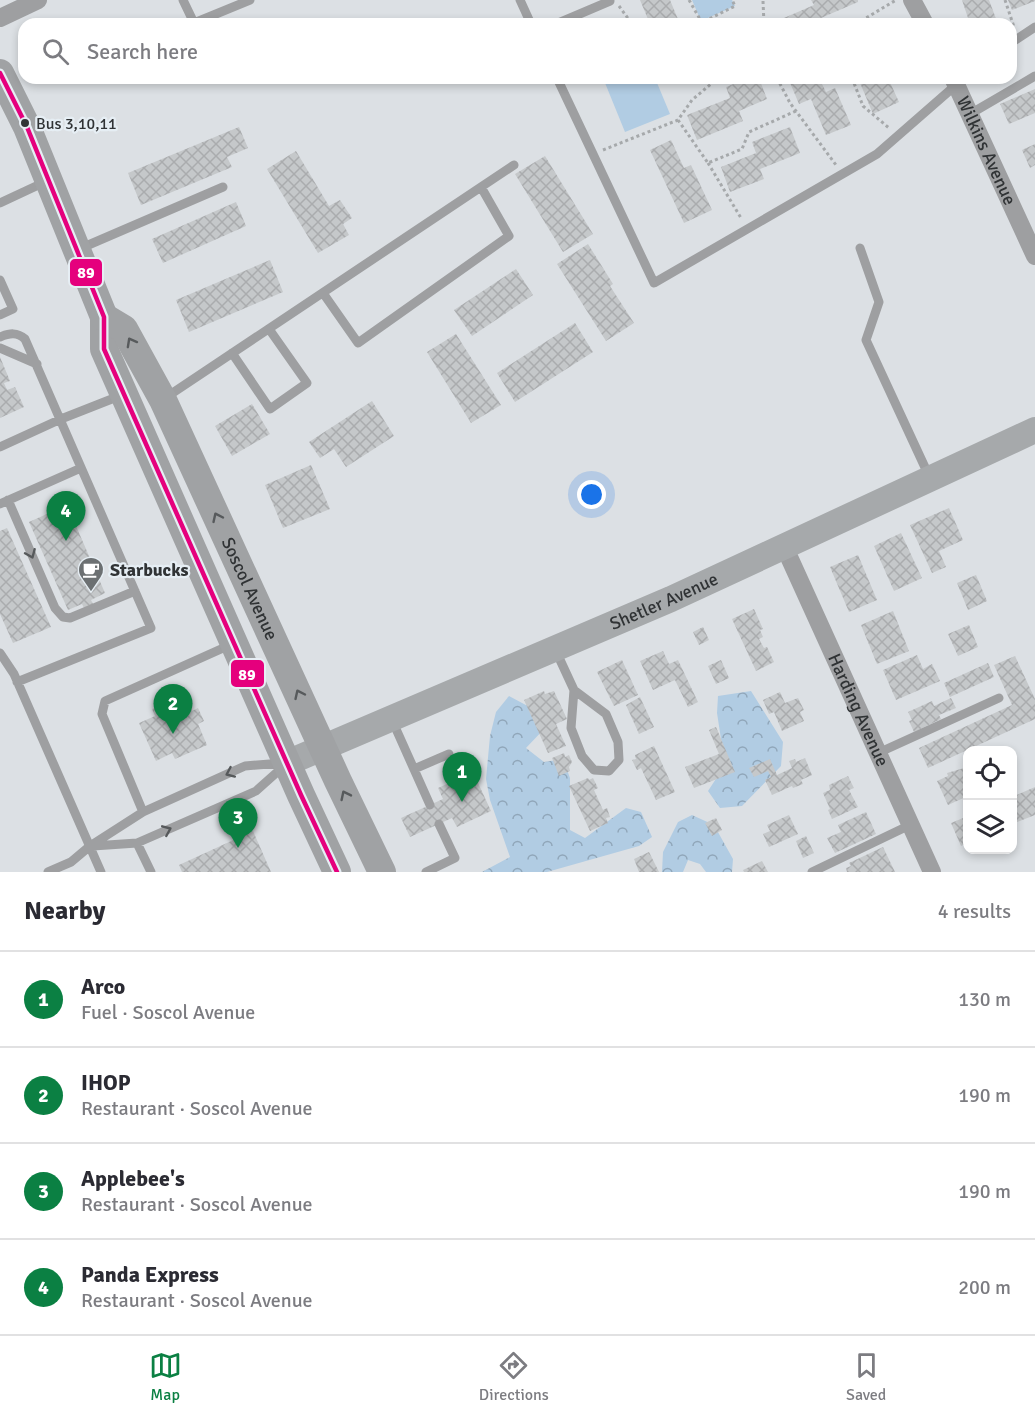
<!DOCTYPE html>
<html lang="en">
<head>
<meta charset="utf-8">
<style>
	:root { --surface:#fff; --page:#f7f7f7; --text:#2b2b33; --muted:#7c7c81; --line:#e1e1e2; --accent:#0b8043 }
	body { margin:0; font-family:Signika,sans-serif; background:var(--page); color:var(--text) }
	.controls { position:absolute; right:18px; bottom:18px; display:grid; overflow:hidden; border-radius:12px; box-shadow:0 3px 9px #0003 }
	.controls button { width:54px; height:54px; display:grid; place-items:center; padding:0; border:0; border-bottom:2px solid var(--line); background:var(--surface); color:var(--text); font:30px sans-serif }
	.you { position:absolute; left:592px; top:495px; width:21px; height:21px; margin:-15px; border:4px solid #fff; border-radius:50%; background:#1a73e8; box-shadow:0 0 0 9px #1a73e833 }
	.badge { display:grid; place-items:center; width:39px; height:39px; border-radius:50%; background:var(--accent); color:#fff; font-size:20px; font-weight:700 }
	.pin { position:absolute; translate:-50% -50px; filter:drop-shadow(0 2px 3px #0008) }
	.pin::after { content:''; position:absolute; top:32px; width:21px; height:18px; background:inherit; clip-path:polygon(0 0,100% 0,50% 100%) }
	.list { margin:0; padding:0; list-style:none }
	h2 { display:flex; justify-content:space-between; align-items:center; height:78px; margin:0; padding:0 24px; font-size:26px }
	h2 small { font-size:20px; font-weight:400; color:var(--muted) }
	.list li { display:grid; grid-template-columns:39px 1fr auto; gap:18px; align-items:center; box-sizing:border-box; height:96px; padding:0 24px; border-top:2px solid var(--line) }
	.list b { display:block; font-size:22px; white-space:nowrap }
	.list p { margin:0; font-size:20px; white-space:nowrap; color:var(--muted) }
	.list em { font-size:20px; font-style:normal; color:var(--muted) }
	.icon { flex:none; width:33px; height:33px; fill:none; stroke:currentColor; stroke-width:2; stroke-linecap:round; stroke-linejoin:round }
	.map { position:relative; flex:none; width:1035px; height:872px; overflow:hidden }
	.search { position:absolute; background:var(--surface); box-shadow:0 3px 9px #0003; left:18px; right:18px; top:18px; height:66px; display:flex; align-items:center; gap:15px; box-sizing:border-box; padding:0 21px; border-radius:18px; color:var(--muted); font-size:22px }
	.sheet { height:462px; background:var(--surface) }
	nav { display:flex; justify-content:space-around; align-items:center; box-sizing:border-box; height:84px; border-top:2px solid var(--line); background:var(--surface); font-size:16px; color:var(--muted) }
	nav a { display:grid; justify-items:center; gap:3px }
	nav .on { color:var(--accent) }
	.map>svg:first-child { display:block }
	.forest { fill:url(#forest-crowns) }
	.pitch { fill:#b1cce3 }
	.building { fill:url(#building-cross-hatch) }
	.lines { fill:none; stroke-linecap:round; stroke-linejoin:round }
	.path { stroke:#a6a9ab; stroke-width:3; stroke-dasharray:3 3; stroke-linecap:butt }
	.lane { stroke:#9e9fa1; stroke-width:9 }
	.street { stroke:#9e9fa1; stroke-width:18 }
	.secondary { stroke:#a6a9ab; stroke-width:26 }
	.primary { stroke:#a0a2a4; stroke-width:28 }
	.bus-1-casing { stroke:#e6eef4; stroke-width:9 }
	.bus-1 { stroke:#e5007d; stroke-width:4.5 }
	.oneway { stroke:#575a5c }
	.oneway2 { stroke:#56595b }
	.bus-dot { fill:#303335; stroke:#e6eef4; stroke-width:2 }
	.labels { text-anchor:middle; stroke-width:4.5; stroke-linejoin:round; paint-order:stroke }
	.bus-label { font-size:16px; fill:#303335; stroke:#e6eef4; text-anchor:start }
	.street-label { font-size:18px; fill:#303335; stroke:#e6eef4 }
	.poi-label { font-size:18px; font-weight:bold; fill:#303335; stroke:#e6eef4; text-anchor:start }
	.line-badge { stroke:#e6eef4; stroke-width:2 }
	.badge-label { font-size:16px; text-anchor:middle; font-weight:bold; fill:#fff }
</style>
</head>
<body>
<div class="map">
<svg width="1035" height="872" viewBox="0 0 1035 872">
	<defs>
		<pattern id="forest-crowns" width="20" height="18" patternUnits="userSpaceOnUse" patternTransform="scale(1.5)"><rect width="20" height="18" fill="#b1cce3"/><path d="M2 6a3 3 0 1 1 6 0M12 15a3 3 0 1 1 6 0" fill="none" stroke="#90a6b9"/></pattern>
		<pattern id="building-cross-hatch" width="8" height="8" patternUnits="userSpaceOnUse" patternTransform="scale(1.5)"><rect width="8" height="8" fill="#c5c8ca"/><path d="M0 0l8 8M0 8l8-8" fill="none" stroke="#aaacae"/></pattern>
	</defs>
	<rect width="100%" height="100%" fill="#dce0e4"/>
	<!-- forest -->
	<path class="forest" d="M751,691L783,742L781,766L742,806L720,808L708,791L725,765L717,713L718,696Z
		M509,696L537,711L546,727L526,748L544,762L563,759L570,778V830L585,838L626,808L641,812L652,837L639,846L547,872H482L510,857L490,800L486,779L490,736L496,712Z
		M692,815L714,825L733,859L732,872H706L700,864L688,860L683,872H662L663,852L678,822Z"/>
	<!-- pitch -->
	<path class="pitch" d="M692,0H732L735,6L701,21Z
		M603,78H655L670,114L625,132Z"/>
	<!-- building -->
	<path class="building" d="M640,0H670L680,24H650Z
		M811,0H858V2L821,18L824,24H770L814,5Z
		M962,0H989L998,24H970Z
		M1008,0H1035V1L1012,10Z
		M748,78H759L767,99L739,111L743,121L697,140L687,115L730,98L726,87Z
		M788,78H819L826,92L835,88L851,125L826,135L811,99L799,104Z
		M858,78H888L899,102L873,114Z
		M1035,89V113L1009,124L1000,104Z
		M239,127L248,148L227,157L232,167L141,205L128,173Z
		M790,127L800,153L760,169L764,179L730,192L721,167L756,153L752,142Z
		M671,140L684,168L691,165L712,210L684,223L650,150Z
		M1035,144V165L1030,168L1022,150Z
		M296,151L329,206L340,200L352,218L343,224L349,235L318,253L267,169Z
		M545,156L593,234L563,252L515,174Z
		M236,202L246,226L163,263L152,239Z
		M588,244L613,284L610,286L634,323L606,341L557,264Z
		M270,260L283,292L189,332L176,300Z
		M516,269L533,295L472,336L454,310Z
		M575,323L593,352L515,402L497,373Z
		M456,334L501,405L471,423L427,352Z
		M0,357L10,381L4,383L7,390L15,387L24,407L0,418Z
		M372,401L394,436L346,467L334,449L320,458L309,442Z
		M252,404L270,434L232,456L215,426Z
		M311,465L330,509L283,528L265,485Z
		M67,505L105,593L91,600L93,604L84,608L82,604L68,610L29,522Z
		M949,508L963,540L939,551L946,567L932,573L910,525Z
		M7,528L51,627L13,643L0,614V531Z
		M901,533L922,578L894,591L874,546Z
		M858,555L877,600L849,612L830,567Z
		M976,575L987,601L968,610L957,583Z
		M754,609L763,629L760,630L763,637L759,639L764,648L767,647L774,662L756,671L732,619Z
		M893,611L909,651L877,664L861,625Z
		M969,625L978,647L958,656L948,634Z
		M703,627L709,640L699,645L693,632Z
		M663,651L669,664L678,660L698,702L688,707L675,680L653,690L640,661Z
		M917,655L923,669L932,664L940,681L896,700L883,670Z
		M1015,656L1035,699V719L928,768L919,748L1012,705L994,665Z
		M622,660L638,695L614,706L597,672Z
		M721,660L729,678L716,684L708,666Z
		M988,663L994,677L950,697L944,683Z
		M544,691L545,694L554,691L567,719L556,724L566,746L548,753L524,700Z
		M780,692L785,703L798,698L804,710L800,712L804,721L782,731L774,712L769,714L763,700Z
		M184,695L192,711L198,708L204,721L198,724L207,745L175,759L172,753L156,761L139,723L155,716L152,709Z
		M640,697L654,727L639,734L626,705Z
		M951,698L956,708L939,715L941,719L914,732L909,721L912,720L908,712L932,701L934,706Z
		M716,727L735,772L694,788L685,767L719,754L709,730Z
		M654,746L675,792L656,800L641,768L637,770L632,760L636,759L635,755Z
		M564,753L565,757L569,755L572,762L569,767L570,771L559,776L552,758Z
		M805,758L812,775L801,780L803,784L793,788L792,786L772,795L765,780L771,777L768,771L754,777L749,768L770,759L777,775L792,768L789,761L795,759L796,762Z
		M964,768L968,775V785L964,786L968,796L948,805L937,781L948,776L947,773Z
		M473,772L491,811L457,827L452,818L410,837L401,818L443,799L438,788Z
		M848,776L854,788L849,790L858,807L832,819L828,810L830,809L823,793L830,790L829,785Z
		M588,778L589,780L593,778L598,788L594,790L603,810L607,808L610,817L606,818L608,823L590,831L569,786Z
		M1035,787V815L1012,824V797Z
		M866,812L876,834L835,853L827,838L841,832L838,825Z
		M789,815L798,834L769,847L763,834L770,831L767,825Z
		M968,816V843L961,846L951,823Z
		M716,818L722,830L712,836L705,823Z
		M253,831L271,872H182L179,865Z
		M806,836L814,853L803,858L796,841Z
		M883,847L895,872H847L846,868L851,866L849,863Z
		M649,852L659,872H639L634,859Z
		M762,861L768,872H744L743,870Z"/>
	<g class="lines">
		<!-- path -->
		<path class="path" d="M689,0L701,21
			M1005,0L1014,27
			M763,1L764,24
			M619,6L632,24
			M699,24L735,6L732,0
			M856,24L896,0
			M777,78L790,103L836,165
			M852,78L863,106L889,128
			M678,120L708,163L742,149L749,132L796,111
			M603,150L678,120L692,100L718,78
			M708,163L741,218"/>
		<!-- lane -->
		<path class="lane" d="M183,0L194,23L250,0
			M520,0L531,24
			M556,24L610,1
			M1011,43L1035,27
			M557,78L654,283L877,154L964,78
			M970,114L1035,76
			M0,203L47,181
			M860,248L879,302L866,340L929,476
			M79,249L223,187
			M0,280L13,309L0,315
			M323,293L358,343L509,236L481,187
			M0,337C10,333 17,332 25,339L151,628L17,682
			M0,348L37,364
			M232,353L270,409L307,383L269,329
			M165,398L514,165
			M0,447L61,419L122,395
			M8,500L55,608L63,617L70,618L135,591
			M0,504L81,468
			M555,649L574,690L606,714L618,742L619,760L609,771L594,770L582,756L571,728L574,690
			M0,653L14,674L101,872
			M392,720L430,805
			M878,753L999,698
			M414,769L449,754
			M143,812L102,714L105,701L230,645
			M137,843L151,872
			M93,846L137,843L256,791L284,766
			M48,872L71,862L90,846L143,812L245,766L282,763
			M426,872L455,858L439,824
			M812,872L910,825"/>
		<!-- street -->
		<g class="street">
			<path d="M912,0L925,24"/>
			<path d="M0,18L38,0"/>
			<path id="s1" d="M953,78L1035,256"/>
			<path id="s2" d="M784,546L932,872"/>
		</g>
		<!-- secondary -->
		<path class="secondary" id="s3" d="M287,763L671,599L1035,430"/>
		<!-- primary -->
		<g class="primary">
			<path d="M0,73L27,127L104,317V349L301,795L337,872"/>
			<path id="s4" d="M104,317L124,329L163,400L338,781L382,872"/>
		</g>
		<defs>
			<path id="bus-1" d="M0,73L27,127L104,317V349L301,795L337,872"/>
		</defs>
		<!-- bus-1 casing -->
		<use href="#bus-1" class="bus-1-casing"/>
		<!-- bus-1 -->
		<use href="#bus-1" class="bus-1"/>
	</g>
	<!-- one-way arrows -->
	<defs><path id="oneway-chevron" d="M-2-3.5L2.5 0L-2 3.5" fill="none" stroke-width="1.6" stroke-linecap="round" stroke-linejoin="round" transform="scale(1.5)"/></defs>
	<g class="oneway">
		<use href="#oneway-chevron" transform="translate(131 342) rotate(-119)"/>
		<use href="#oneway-chevron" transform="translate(217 517) rotate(-115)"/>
		<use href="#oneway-chevron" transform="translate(299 694) rotate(-115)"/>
		<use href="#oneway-chevron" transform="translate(345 795) rotate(-116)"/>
	</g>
	<g class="oneway2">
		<use href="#oneway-chevron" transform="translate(31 554) rotate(67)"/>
		<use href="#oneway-chevron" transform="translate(230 773) rotate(156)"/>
		<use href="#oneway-chevron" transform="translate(167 830) rotate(-23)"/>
	</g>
	<!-- icons -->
	<defs>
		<symbol id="cafe-pin" viewBox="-11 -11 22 30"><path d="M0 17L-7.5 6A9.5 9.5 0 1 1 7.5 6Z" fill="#6c7072" stroke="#e6eef4"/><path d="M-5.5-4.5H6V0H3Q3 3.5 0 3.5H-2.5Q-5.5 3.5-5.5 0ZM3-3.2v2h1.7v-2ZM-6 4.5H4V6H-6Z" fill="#fff"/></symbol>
	</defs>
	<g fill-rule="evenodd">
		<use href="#cafe-pin" x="76" y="555" width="30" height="40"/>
	</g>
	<!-- markers -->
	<circle class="bus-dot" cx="25" cy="123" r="5"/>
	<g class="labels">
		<!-- bus labels -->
		<g class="bus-label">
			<text x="36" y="129">Bus 3,10,11</text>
		</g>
		<!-- street labels -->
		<g class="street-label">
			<text dy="6" stroke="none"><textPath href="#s1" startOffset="80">Wilkins Avenue</textPath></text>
			<text dy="6" stroke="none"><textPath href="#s4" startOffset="312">Soscol Avenue</textPath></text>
			<text dy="6" stroke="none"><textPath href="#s3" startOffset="410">Shetler Avenue</textPath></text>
			<text dy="6" stroke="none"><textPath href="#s2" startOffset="180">Harding Avenue</textPath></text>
		</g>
		<!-- poi labels -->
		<g class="poi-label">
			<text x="110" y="576">Starbucks</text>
		</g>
	</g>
	<g class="line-badge">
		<rect x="69" y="258" width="34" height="29" rx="6" fill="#e5007d"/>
		<rect x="230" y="659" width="35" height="29" rx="6" fill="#e5007d"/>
	</g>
	<g class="badge-label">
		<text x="86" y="278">89</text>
		<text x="247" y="680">89</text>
	</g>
</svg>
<div class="controls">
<button><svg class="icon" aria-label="locate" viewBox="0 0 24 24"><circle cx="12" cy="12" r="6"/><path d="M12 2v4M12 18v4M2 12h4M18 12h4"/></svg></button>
<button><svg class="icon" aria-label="layers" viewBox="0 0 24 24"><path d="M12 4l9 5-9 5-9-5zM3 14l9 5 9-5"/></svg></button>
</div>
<div class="you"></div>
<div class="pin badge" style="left:462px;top:802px">1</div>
<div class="pin badge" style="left:173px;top:734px">2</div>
<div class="pin badge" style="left:238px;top:848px">3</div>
<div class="pin badge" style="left:66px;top:541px">4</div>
<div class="search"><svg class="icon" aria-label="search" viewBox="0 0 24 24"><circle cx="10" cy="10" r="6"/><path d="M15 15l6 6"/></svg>Search here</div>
</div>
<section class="sheet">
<h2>Nearby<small>4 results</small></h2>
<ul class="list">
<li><span class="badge">1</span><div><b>Arco</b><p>Fuel · Soscol Avenue</p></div><em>130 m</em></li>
<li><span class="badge">2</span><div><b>IHOP</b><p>Restaurant · Soscol Avenue</p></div><em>190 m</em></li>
<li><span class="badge">3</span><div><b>Applebee's</b><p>Restaurant · Soscol Avenue</p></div><em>190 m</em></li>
<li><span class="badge">4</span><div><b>Panda Express</b><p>Restaurant · Soscol Avenue</p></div><em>200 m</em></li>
</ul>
</section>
<nav>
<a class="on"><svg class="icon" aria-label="map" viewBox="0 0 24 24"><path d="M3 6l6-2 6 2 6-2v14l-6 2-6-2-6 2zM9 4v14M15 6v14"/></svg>Map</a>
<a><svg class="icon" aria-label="directions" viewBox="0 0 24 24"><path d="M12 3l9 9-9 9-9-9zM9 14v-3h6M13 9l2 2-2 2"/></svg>Directions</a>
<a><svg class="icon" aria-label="saved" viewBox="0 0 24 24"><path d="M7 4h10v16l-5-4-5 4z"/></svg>Saved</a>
</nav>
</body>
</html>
